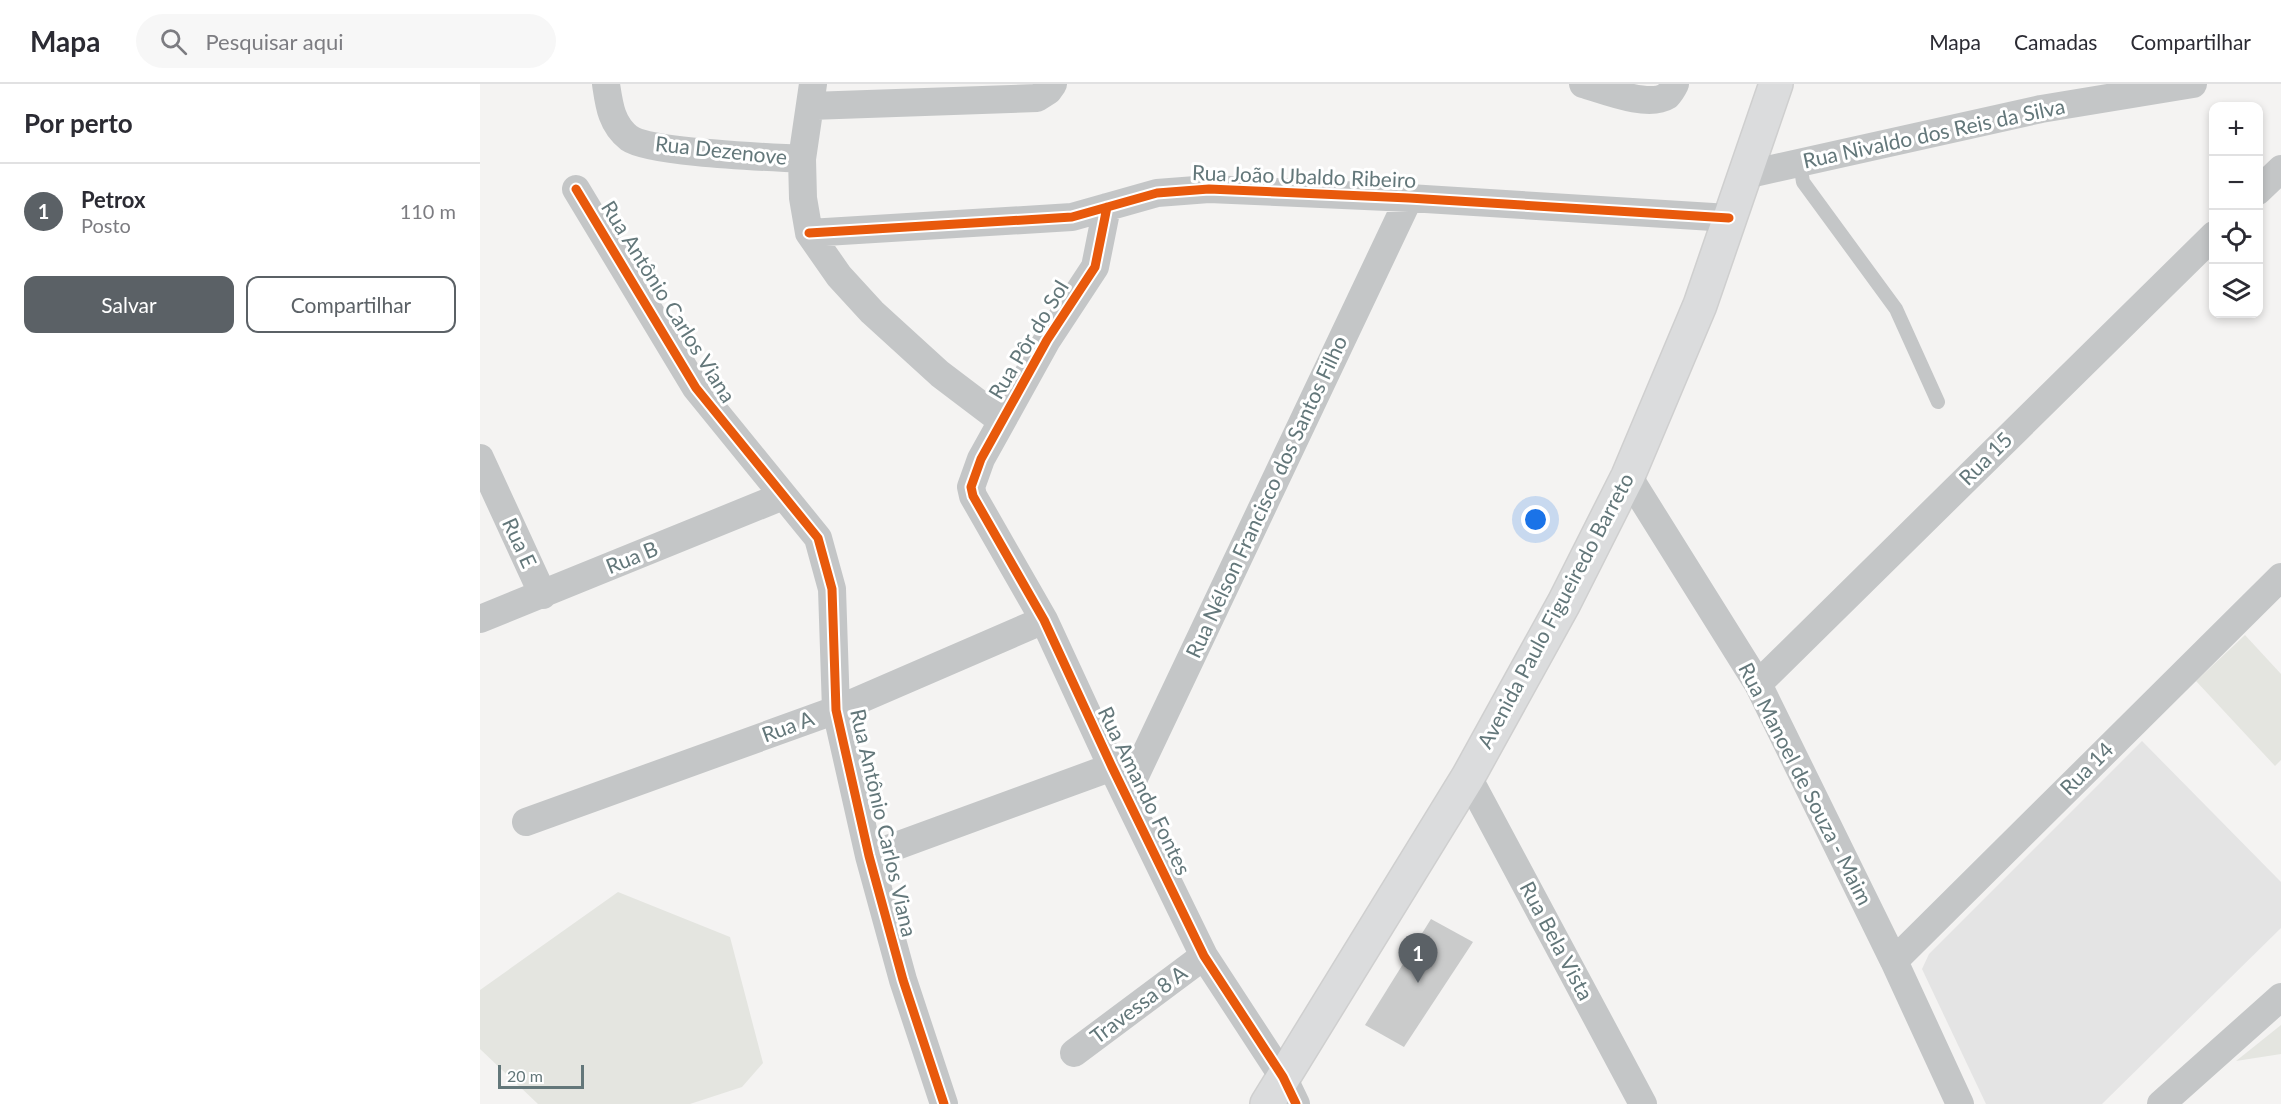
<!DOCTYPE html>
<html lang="pt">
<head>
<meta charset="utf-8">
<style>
	:root { --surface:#fff; --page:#f7f7f7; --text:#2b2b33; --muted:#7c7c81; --line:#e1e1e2; --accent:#5b6166 }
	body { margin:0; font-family:Lato,sans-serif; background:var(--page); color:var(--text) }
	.controls { position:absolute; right:18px; top:18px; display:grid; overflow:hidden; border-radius:12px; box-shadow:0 3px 9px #0003 }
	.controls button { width:54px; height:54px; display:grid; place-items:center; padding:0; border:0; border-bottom:2px solid var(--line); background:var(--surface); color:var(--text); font:30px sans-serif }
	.scale { position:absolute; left:18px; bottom:15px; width:86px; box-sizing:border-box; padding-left:6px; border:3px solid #63777a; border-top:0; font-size:16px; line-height:21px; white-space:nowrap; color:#63777a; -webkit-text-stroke:4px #fff; paint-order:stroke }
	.you { position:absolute; left:1056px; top:436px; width:21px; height:21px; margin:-15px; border:4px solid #fff; border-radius:50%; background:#1a73e8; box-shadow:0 0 0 9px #1a73e833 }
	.badge { display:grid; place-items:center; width:39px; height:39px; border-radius:50%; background:var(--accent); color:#fff; font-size:20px; font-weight:700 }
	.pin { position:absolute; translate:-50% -50px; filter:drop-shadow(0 2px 3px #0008) }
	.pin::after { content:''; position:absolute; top:32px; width:21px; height:18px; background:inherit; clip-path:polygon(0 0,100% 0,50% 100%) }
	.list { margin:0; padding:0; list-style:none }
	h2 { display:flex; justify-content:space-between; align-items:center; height:78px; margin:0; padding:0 24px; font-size:26px }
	h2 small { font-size:20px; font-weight:400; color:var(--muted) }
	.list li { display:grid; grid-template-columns:39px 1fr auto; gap:18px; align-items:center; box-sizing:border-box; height:96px; padding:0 24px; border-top:2px solid var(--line) }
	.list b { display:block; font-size:22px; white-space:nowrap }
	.list p { margin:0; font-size:20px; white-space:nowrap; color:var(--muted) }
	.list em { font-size:20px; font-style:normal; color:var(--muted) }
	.actions { display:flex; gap:12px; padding:18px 24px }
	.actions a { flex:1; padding:14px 0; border:2px solid var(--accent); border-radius:12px; text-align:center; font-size:21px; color:var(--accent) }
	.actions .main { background:var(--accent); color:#fff }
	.icon { flex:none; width:33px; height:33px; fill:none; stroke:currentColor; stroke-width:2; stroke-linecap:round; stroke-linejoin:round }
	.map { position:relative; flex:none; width:1801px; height:1020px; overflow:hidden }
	header { display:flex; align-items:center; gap:36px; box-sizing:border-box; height:84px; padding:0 30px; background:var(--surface); border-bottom:2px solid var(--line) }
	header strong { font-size:28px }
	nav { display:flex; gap:33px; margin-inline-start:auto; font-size:21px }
	.search { width:420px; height:54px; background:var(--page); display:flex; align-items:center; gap:15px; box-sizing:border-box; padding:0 21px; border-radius:33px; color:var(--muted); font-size:22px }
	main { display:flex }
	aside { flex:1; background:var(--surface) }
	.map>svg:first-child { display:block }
	.built { fill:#e4e4e4 }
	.green { fill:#e4e5e0 }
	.building { fill:#cacbcb }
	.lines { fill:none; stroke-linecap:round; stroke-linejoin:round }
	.primary-casing { stroke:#cfcfcf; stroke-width:36 }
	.lane { stroke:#c4c6c7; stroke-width:14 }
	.street { stroke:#c4c6c7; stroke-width:28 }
	.primary { stroke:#dbdcdd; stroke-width:33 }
	.cycleway-casing { stroke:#fff; stroke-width:13 }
	.cycleway { stroke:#e8590c; stroke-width:9 }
	.labels { text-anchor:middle; stroke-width:6; stroke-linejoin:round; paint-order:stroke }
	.street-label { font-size:21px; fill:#63777a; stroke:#fff }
</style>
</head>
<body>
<header>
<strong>Mapa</strong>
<div class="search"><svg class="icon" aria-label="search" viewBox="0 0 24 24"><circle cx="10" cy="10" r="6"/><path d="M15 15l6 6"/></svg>Pesquisar aqui</div>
<nav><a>Mapa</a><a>Camadas</a><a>Compartilhar</a></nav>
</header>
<main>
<aside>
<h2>Por perto<small></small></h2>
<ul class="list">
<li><span class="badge">1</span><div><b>Petrox</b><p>Posto</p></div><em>110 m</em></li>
</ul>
<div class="actions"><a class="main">Salvar</a><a>Compartilhar</a></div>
</aside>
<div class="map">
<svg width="1801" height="1020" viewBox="0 0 1801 1020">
	<rect width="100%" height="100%" fill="#f4f3f2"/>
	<!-- built -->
	<path class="built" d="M1662,657L1801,798V844L1622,1020H1506L1442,885L1449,870Z"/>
	<!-- green -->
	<path class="green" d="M1765,551L1801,590V676L1795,682L1716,597Z
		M138,808L250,853L283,979L262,1003L210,1020H58L0,965V906Z
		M1801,941V970L1756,977Z"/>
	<!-- building -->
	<path class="building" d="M951,835L993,858L924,963L885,941Z"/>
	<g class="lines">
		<defs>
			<path id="primary" d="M787,1020L988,693L1084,519L1148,392L1220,221L1296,0"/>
		</defs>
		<!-- primary casing -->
		<use href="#primary" class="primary-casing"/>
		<!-- lane -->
		<path class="lane" d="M1320,79L1323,98L1416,225L1458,318"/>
		<!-- street -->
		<path class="street" d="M126,0C129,20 131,40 149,54C170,69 289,73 322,75
			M333,0L322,75L323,114L329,149L359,192L392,228L460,290L522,337
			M1103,0C1124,6 1168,24 1187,12C1190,9 1193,4 1195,0
			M330,22L557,14L568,7L573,0
			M1265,91L1561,25L1713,0
			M96,105L216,304L338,454L352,505L356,626L389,772L423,896L464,1020
			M1778,107L1801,85
			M627,123L615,183L567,256L501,375L491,403L493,412L564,536L632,683L724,872L803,993L816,1020
			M329,149L592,133L677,109L729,105L929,114L1249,134
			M0,374L63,511
			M1148,392L1278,600L1414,877L1480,1020
			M0,535L303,412
			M1278,600L1734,151
			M988,693L1163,1020
			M646,711L929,114
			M46,738L356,626L564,536
			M389,772L632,683
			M1414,877L1801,493
			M594,969L724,872
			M1681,1020L1801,913"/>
		<!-- primary -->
		<use href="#primary" class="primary"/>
		<defs>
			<path id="cycleway" d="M96,105L216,304L338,454L352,505L356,626L389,772L423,896L464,1020
				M627,123L615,183L567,256L501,375L491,403L493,412L564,536L632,683L724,872L803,993L816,1020
				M329,149L592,133L677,109L729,105L929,114L1249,134"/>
		</defs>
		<!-- cycleway casing -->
		<use href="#cycleway" class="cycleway-casing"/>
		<!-- cycleway -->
		<use href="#cycleway" class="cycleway"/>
	</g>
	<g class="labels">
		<!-- street labels -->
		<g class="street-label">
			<text transform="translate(1454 50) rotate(-12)" y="7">Rua Nivaldo dos Reis da Silva</text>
			<text transform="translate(241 67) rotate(6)" y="7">Rua Dezenove</text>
			<text transform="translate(824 93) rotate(2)" y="7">Rua João Ubaldo Ribeiro</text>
			<text transform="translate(188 218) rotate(58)" y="7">Rua Antônio Carlos Viana</text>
			<text transform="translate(549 256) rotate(-59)" y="7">Rua Pôr do Sol</text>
			<text transform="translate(1506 375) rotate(-45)" y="7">Rua 15</text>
			<text transform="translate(787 413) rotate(-65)" y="7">Rua Nélson Francisco dos Santos Filho</text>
			<text transform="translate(39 459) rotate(65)" y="7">Rua E</text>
			<text transform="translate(152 474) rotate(-22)" y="7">Rua B</text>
			<text transform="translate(1076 527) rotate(-62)" y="7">Avenida Paulo Figueiredo Barreto</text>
			<text transform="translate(308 643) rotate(-20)" y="7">Rua A</text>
			<text transform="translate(1607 685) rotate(-45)" y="7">Rua 14</text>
			<text transform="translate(1325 700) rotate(63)" y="7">Rua Manoel de Souza - Maim</text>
			<text transform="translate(664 707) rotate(64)" y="7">Rua Amando Fontes</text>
			<text transform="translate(403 739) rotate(77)" y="7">Rua Antônio Carlos Viana</text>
			<text transform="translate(1076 857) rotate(62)" y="7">Rua Bela Vista</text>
			<text transform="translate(659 921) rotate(-37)" y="7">Travessa 8 A</text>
		</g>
	</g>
</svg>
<div class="controls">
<button>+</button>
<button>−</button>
<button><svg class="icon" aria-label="locate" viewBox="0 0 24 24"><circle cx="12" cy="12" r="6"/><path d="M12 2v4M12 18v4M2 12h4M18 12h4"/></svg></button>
<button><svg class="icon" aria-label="layers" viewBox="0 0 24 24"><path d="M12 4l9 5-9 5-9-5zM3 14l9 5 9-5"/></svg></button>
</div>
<div class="scale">20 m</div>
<div class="you"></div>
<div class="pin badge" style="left:938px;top:899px">1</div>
</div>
</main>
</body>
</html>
